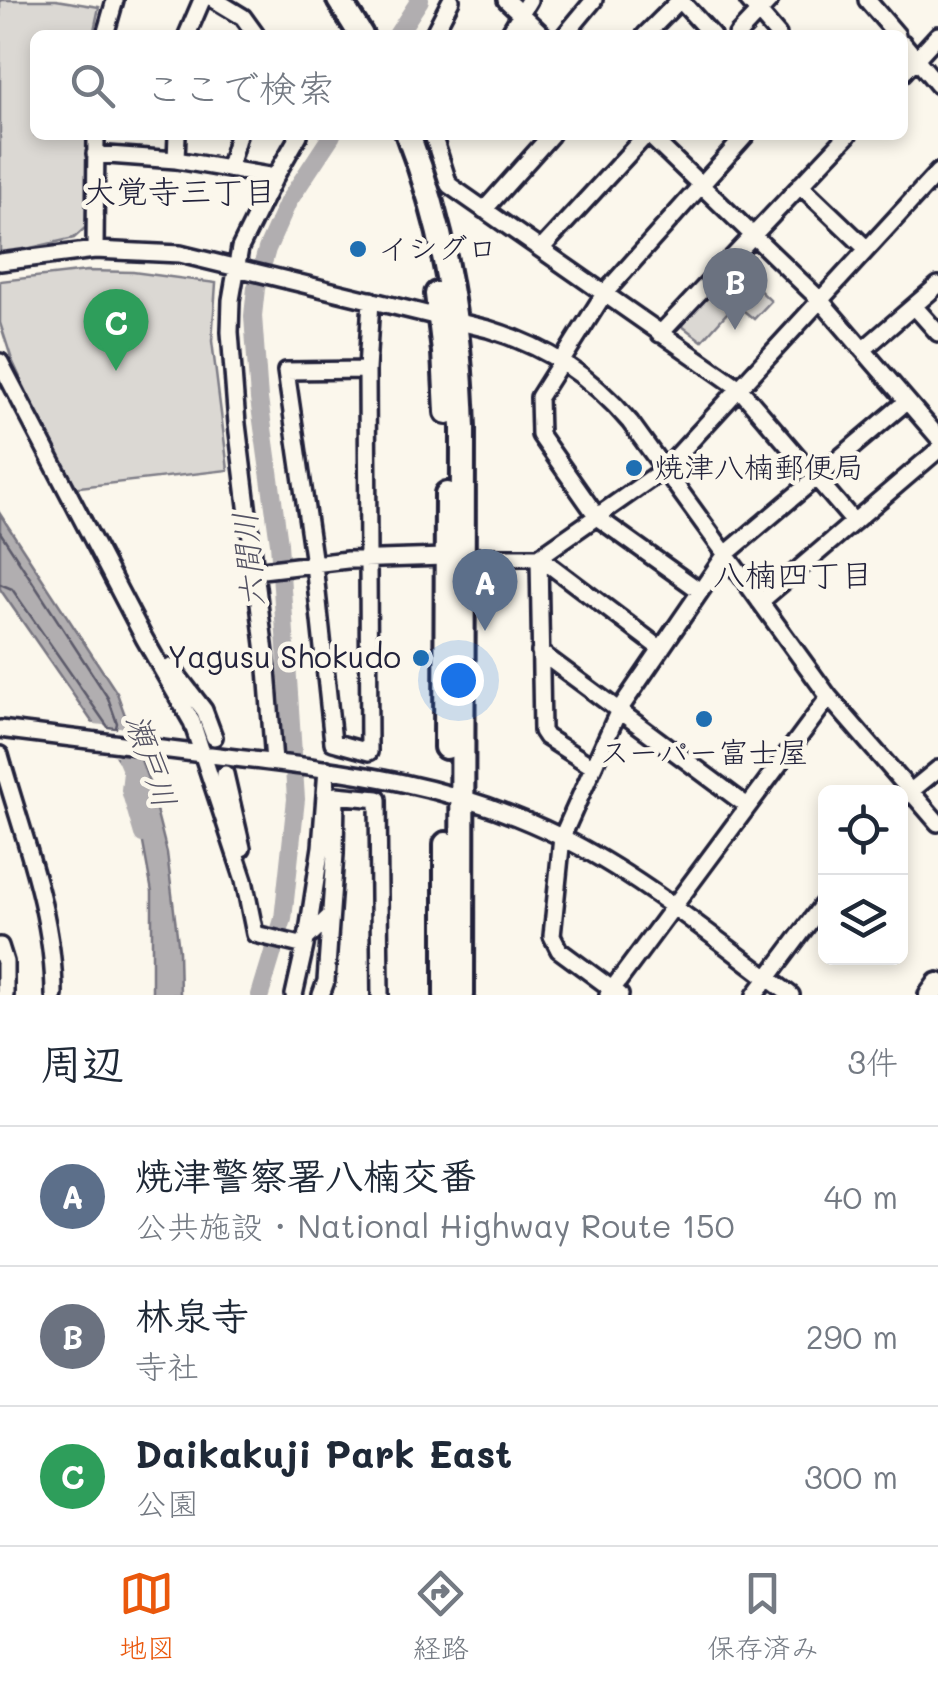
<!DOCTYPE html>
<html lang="ja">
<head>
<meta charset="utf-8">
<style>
	:root { --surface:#fff; --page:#f6f6f7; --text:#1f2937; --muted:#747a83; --line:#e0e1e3; --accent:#ea580c }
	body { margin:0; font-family:Mali,"Klee One",sans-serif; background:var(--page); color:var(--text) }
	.controls { position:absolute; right:30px; bottom:30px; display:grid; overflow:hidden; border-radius:15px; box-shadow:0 5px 15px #0003 }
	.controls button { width:90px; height:90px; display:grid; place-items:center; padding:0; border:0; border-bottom:2px solid var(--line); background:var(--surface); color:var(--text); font:50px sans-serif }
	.you { position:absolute; left:458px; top:680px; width:35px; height:35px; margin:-25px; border:8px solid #fff; border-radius:50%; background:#1a73e8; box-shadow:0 0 0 15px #1a73e833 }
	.badge { display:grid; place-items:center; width:65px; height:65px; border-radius:50%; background:var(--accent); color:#fff; font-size:32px; font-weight:700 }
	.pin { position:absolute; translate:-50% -82px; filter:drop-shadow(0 2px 5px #0008) }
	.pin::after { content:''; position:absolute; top:52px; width:35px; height:30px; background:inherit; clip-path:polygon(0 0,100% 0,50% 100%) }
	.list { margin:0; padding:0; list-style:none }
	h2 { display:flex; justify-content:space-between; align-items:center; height:130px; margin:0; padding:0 40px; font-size:42px }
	h2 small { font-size:32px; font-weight:400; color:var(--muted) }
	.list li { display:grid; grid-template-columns:65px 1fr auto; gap:30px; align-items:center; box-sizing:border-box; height:140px; padding:0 40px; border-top:2px solid var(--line) }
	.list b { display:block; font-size:38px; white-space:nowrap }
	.list p { margin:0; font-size:32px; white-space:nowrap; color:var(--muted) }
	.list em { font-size:32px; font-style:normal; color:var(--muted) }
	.icon { flex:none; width:55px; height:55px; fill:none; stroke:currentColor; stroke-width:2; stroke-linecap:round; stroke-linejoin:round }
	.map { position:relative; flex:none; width:938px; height:995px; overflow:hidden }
	.search { position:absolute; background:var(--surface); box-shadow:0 5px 15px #0003; left:30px; right:30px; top:30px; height:110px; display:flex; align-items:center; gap:25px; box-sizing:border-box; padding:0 35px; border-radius:15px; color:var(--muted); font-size:38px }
	.sheet { height:550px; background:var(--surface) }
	nav { display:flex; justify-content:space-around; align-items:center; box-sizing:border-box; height:140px; border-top:2px solid var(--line); background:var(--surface); font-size:28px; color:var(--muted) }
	nav a { display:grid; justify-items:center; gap:5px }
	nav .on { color:var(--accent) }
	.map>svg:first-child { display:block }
	.green { fill:#dbd8d3; stroke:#7e7d87; stroke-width:2.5 }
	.water { fill:#b1aeb0; stroke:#787681; stroke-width:2.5 }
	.pier { fill:#fbf7ec }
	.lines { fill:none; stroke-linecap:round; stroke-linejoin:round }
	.shore { stroke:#5b5a6a; stroke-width:2.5 }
	.river { stroke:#b1aeb0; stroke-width:18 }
	.minor-casing { stroke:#22223b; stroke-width:22 }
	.major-casing { stroke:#22223b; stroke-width:28 }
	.highway-casing { stroke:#22223b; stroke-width:30 }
	.minor { stroke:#fbf7ec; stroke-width:15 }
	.major { stroke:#fbf7ec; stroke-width:20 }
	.highway { stroke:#fbf7ec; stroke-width:22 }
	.poi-dot { fill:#1f6fb2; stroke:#fbf7ec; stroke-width:4 }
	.labels { text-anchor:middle; stroke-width:9; stroke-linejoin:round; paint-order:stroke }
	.poi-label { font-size:30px; fill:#22223b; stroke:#fbf7ec; text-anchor:start }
	.neighbourhood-label { font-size:32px; fill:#22223b; stroke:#fbf7ec }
	.water-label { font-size:32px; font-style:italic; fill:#545364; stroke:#fbf7ec }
</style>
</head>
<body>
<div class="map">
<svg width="938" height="995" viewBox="0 0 938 995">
	<rect width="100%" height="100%" fill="#fbf7ec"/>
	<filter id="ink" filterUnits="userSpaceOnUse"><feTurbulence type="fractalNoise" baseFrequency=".01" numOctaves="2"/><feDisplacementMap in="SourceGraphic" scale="20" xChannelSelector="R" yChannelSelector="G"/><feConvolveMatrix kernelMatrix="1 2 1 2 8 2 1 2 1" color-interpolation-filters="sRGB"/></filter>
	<g filter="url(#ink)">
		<!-- green -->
		<path class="green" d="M0,0H56L99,7L93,35H35V135H87L86,227L74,238L0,255Z
			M732,264L771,301L754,319L735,304L702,341L678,323Z
			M87,271L133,272L216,283L212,341L228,470L71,488L12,360L0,323V281Z"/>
		<!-- water -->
		<path class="water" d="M0,514L117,693L149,782L167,853L179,951L180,995H152V892L131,778L0,589Z"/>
		<!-- pier -->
		<path class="pier" d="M87,723L135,729L146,759L109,755Z"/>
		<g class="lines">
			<!-- shore -->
			<path class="shore" d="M0,532L108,698L117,723L116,728L108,727L12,589L0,584"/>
			<!-- river -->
			<path class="river" d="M397,35L420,0
				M126,758L132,772L130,790L143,834
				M260,995L283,919L296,799L279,543L259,399L253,316L256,288L267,249L288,202L332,135"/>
			<defs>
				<path id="minor" d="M215,0L243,17L256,35
					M506,0L543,35
					M680,0L712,35
					M748,0L778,35
					M867,0L897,35
					M105,35L115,0
					M187,35L202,0
					M433,35L451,0
					M508,35L529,0
					M565,35L594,0
					M645,35L680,0
					M737,35L770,0
					M903,43L938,85
					M903,73L938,35
					M433,135L449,185L738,387L854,522
					M649,135L820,300L938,437
					M95,154L176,160L275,177L299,135
					M176,160L177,135
					M229,167L238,135
					M800,185L867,249
					M484,210L551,135
					M541,249L646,135
					M95,250L96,135
					M0,262L95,250L180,254L488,329C547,347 590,375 630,422L829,697L938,823
					M914,306L938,333
					M660,334L848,135
					M864,349L938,285
					M0,362L144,638L192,722L244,880L255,934L305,946L306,939L329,917
					M367,370L286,371L314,564L333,742L369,752L367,370L371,300
					M462,557H539L666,468L938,172
					M539,557L542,731L546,737L593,767
					M539,557L661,649
					M254,571L347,560L445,557
					M700,591L598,518L540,435L539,397L604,294L746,135
					M760,602L938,450
					M540,652L746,805
					M171,667L204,710L214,737
					M0,729C78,739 156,748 235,758C349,771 454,784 559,836C643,877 716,940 791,995
					M0,755C22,834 54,912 54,995
					M274,762L267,669L237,424L230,332L231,300L240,248L275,177
					M225,774L242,848
					M900,800L938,769
					M307,938L321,847L327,769
					M0,946L5,962V995
					M294,995L305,946
					M321,995L326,981L335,854L336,795L378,799L380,995
					M608,995L829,697
					M620,995L559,950L552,936L562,837L619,710L726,554L907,401
					M755,995L826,900"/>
				<path id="major" d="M930,995L938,984"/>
				<path id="highway" d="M339,0L361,35
					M408,135C446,232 460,326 463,429L462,995
					M437,294L444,352L447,412
					M446,747L447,494
					M446,844V995"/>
			</defs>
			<!-- minor casing -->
			<use href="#minor" class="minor-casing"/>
			<!-- major casing -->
			<use href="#major" class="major-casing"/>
			<!-- highway casing -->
			<use href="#highway" class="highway-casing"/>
			<!-- minor -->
			<use href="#minor" class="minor"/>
			<!-- major -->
			<use href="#major" class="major"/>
			<!-- highway -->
			<use href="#highway" class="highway"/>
		</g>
	</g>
	<!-- markers -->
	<g class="poi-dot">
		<circle cx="358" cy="249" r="10"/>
		<circle cx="634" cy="468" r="10"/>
		<circle cx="421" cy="658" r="10"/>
		<circle cx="704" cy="719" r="10"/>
	</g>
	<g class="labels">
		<!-- poi labels -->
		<g class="poi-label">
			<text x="378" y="259">イシグロ</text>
			<text x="654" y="478">焼津八楠郵便局</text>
			<text x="401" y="668" text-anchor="end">Yagusu Shokudo</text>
			<text x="704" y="763" text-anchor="middle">スーパー富士屋</text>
		</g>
		<!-- neighbourhood labels -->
		<g class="neighbourhood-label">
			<text x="180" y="203">大覚寺三丁目</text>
			<text x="793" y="586">八楠四丁目</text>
		</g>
		<!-- water labels -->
		<g class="water-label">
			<text transform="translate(249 560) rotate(-95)" y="11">六間川</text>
			<text transform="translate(151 761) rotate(72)" y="11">瀬戸川</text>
		</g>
	</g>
</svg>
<div class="controls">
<button><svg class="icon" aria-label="locate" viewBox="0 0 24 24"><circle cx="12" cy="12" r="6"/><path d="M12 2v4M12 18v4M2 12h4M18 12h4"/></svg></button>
<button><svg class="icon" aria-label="layers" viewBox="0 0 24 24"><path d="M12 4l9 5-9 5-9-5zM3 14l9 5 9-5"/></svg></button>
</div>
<div class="you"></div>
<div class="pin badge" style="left:485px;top:631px;background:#5c6f8a">A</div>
<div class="pin badge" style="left:735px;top:330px;background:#6b7280">B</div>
<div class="pin badge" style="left:116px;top:371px;background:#2e9e5b">C</div>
<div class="search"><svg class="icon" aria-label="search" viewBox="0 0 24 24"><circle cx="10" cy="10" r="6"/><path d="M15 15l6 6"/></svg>ここで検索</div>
</div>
<section class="sheet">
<h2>周辺<small>3件</small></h2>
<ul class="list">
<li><span class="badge" style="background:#5c6f8a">A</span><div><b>焼津警察署八楠交番</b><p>公共施設 · National Highway Route 150</p></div><em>40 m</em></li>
<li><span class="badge" style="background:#6b7280">B</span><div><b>林泉寺</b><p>寺社</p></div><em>290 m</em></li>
<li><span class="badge" style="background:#2e9e5b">C</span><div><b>Daikakuji Park East</b><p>公園</p></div><em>300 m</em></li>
</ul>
</section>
<nav>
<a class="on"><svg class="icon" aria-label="map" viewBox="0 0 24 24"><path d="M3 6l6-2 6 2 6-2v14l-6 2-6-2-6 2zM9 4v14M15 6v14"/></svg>地図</a>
<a><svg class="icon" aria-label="directions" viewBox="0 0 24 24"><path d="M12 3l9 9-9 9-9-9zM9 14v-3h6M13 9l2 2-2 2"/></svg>経路</a>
<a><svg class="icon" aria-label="saved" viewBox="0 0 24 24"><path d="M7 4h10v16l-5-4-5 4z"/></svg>保存済み</a>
</nav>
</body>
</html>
